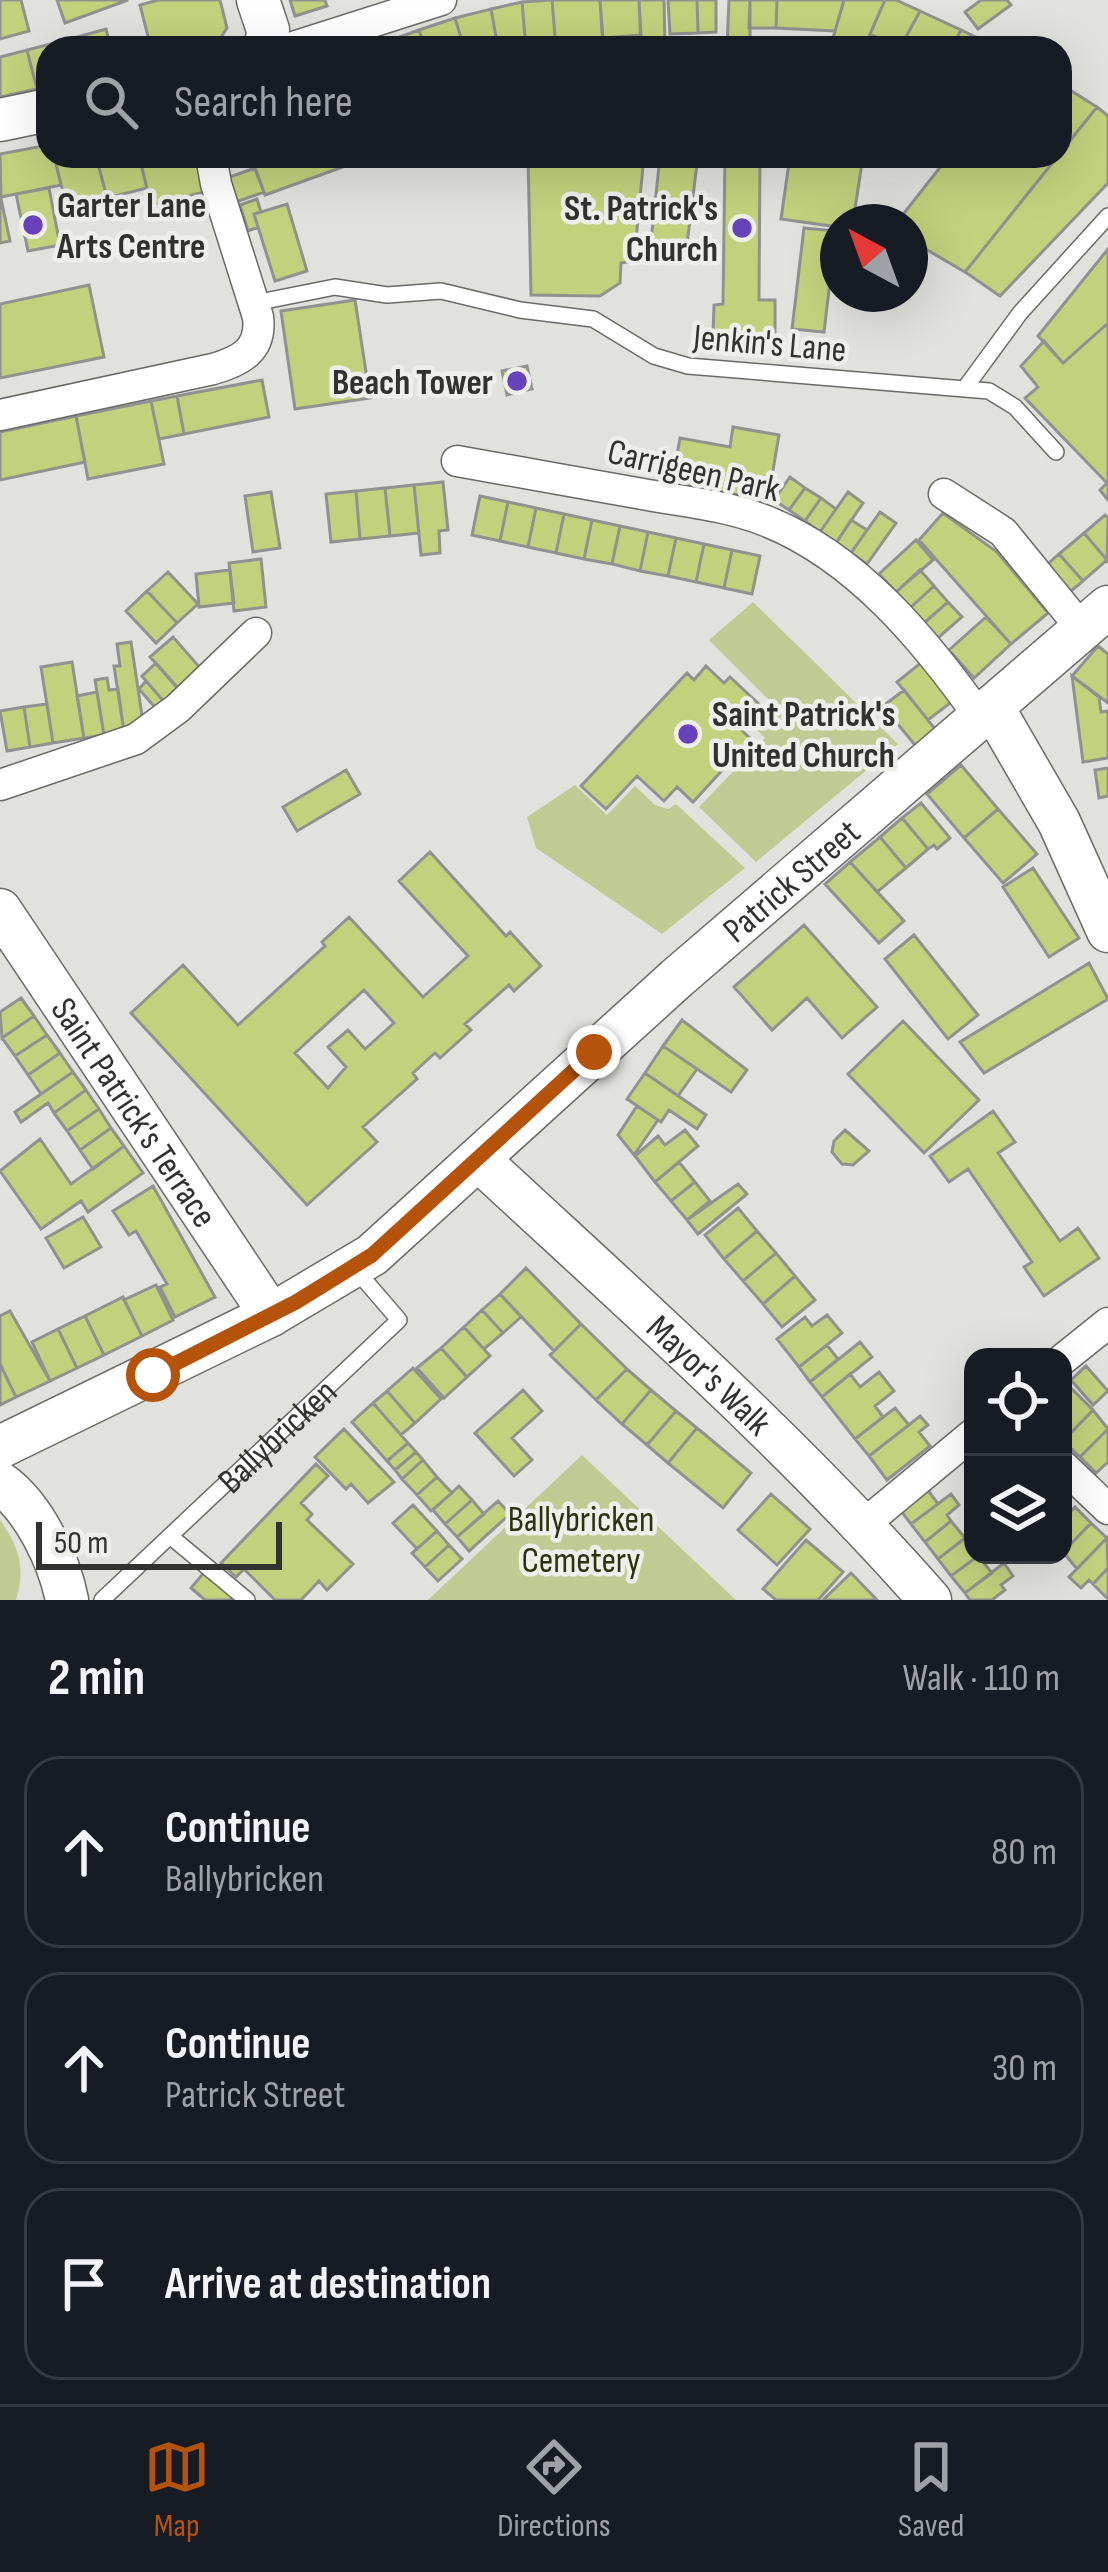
<!DOCTYPE html>
<html lang="en">
<head>
<meta charset="utf-8">
<style>
	:root { --surface:#171b24; --page:#20242c; --text:#f1f3f6; --muted:#9ea1a6; --line:#363941; --accent:#b45309 }
	body { margin:0; font-family:"Sofia Sans Condensed",sans-serif; background:var(--page); color:var(--text) }
	.controls { position:absolute; right:36px; bottom:36px; display:grid; overflow:hidden; border-radius:24px; box-shadow:0 12px 48px #0002 }
	.controls button { width:108px; height:108px; display:grid; place-items:center; padding:0; border:0; border-bottom:3px solid var(--line); background:var(--surface); color:var(--text); font:60px sans-serif }
	.compass { position:absolute; left:820px; top:204px; width:108px; height:108px; border-radius:50%; background:var(--surface); box-shadow:0 12px 48px #0002; rotate:319deg }
	.scale { position:absolute; left:36px; bottom:30px; width:246px; box-sizing:border-box; padding-left:12px; border:6px solid #313230; border-top:0; font-size:33px; line-height:42px; white-space:nowrap; color:#313230; -webkit-text-stroke:9px #eeefeb; paint-order:stroke }
	.stop { position:absolute; width:36px; height:36px; margin:-27px; border:9px solid #b45309; border-radius:50%; background:#fff }
	.stop.end { background:#b45309; border-color:#fff; box-shadow:0 3px 12px #0008 }
	.list { margin:0; padding:0; list-style:none }
	h2 { display:flex; justify-content:space-between; align-items:center; height:156px; margin:0; padding:0 48px; font-size:51px }
	h2 small { font-size:39px; font-weight:400; color:var(--muted) }
	.list li { display:grid; grid-template-columns:78px 1fr auto; gap:36px; align-items:center; box-sizing:border-box; height:192px; margin:0 24px 24px; padding:0 24px; border:3px solid var(--line); border-radius:36px }
	.list b { display:block; font-size:45px; white-space:nowrap }
	.list p { margin:0; font-size:39px; white-space:nowrap; color:var(--muted) }
	.list em { font-size:39px; font-style:normal; color:var(--muted) }
	.icon { flex:none; width:66px; height:66px; fill:none; stroke:currentColor; stroke-width:2; stroke-linecap:round; stroke-linejoin:round }
	.map { position:relative; flex:none; width:1108px; height:1600px; overflow:hidden }
	.search { position:absolute; background:var(--surface); box-shadow:0 12px 48px #0002; left:36px; right:36px; top:36px; height:132px; display:flex; align-items:center; gap:30px; box-sizing:border-box; padding:0 42px; border-radius:36px; color:var(--muted); font-size:45px }
	.sheet { height:804px; background:var(--surface) }
	nav { display:flex; justify-content:space-around; align-items:center; box-sizing:border-box; height:168px; border-top:3px solid var(--line); background:var(--surface); font-size:33px; color:var(--muted) }
	nav a { display:grid; justify-items:center; gap:6px }
	nav .on { color:var(--accent) }
	.map>svg:first-child { display:block }
	.green { fill:#c0cb93 }
	.building { fill:#c2d27c; stroke:#91928f; stroke-width:3; fill-rule:evenodd }
	.lines { fill:none; stroke-linecap:round; stroke-linejoin:round }
	.lane-casing { stroke:#6a6b68; stroke-width:18 }
	.street-casing { stroke:#6a6b68; stroke-width:33 }
	.secondary-casing { stroke:#6a6b68; stroke-width:45 }
	.lane { stroke:#fff; stroke-width:15 }
	.street { stroke:#fff; stroke-width:30 }
	.secondary { stroke:#fff; stroke-width:42 }
	.route { stroke:#b45309; stroke-width:15 }
	.poi-dot { fill:#6643bc; stroke:#eeefeb; stroke-width:4.5 }
	.labels { text-anchor:middle; stroke-width:9; stroke-linejoin:round; paint-order:stroke }
	.poi-label { font-size:36px; font-weight:bold; fill:#313230; stroke:#eeefeb; text-anchor:start }
	.street-label { font-size:36px; fill:#313230; stroke:#eeefeb }
	.park-label { font-size:36px; fill:#2c320e; stroke:#eeefeb }
</style>
</head>
<body>
<div class="map">
<svg width="1108" height="1600" viewBox="0 0 1108 1600">
	<rect width="100%" height="100%" fill="#e1e2de"/>
	<!-- green -->
	<path class="green" d="M753,602L898,744L756,862L699,807L765,738L754,727L773,704L709,640Z
		M575,785L607,815L635,786L655,805L668,809L676,804L745,868L662,934L536,848L527,817Z
		M582,1455L736,1600H428Z
		M0,1520C19,1546 26,1569 16,1600H0Z"/>
	<!-- building -->
	<path class="building" d="M0,0H21L29,31L0,39Z
		M57,0H128L65,23Z
		M158,0H220L227,28L218,42L196,48H151L140,5Z
		M290,0H325L327,6L295,16Z
		M552,0L556,48H526L522,2Z
		M552,0H600L603,48H556Z
		M600,0H639L641,35L603,38Z
		M639,0H664L665,48H641Z
		M668,0H697L698,33L670,34Z
		M697,0H716V32L698,33Z
		M729,0H750V48H727Z
		M750,0H777L776,28H749Z
		M777,0H844L835,31L776,28Z
		M844,0H885L864,48L833,38Z
		M885,0H896L920,11L900,48L870,34Z
		M981,0H1007L1011,5L978,29L965,12Z
		M522,2L526,48H498L491,9Z
		M491,9L498,48H464L455,18Z
		M920,11L961,30L952,48H900Z
		M455,18L464,48H425L419,30Z
		M106,29L111,48H68L66,40Z
		M419,30L425,48H382L380,44Z
		M961,30L986,42L983,48H952Z
		M673,38H715L714,48H673Z
		M66,40L68,48H48V86L37,89L27,50Z
		M27,50L37,89L0,97V57Z
		M1070,90L1097,107L1060,153V105Z
		M1097,107L1108,116V183L1000,296L965,272Z
		M48,145V156H54L61,185L1,197L0,154Z
		M54,156H96L107,198L67,208Z
		M96,156H139L147,188L107,198Z
		M139,156H204L213,190L151,205Z
		M256,156H373L265,195L251,158Z
		M528,156H644L634,261L621,263L620,283L600,296L531,295Z
		M651,156H698L687,244L651,241L659,166L649,164Z
		M725,156H760L759,300H775V334L713,333L714,305L723,304Z
		M790,156H863L853,222H838V227L781,219Z
		M949,156H1058L965,272L910,240V222H897Z
		M255,168L264,192L233,203L224,179Z
		M49,188L60,245L28,251L16,194Z
		M0,194L10,241L0,243Z
		M257,199L261,212L254,214L258,227L248,231L240,205Z
		M287,204L307,271L275,281L254,214Z
		M804,228L836,231L824,332L792,329Z
		M1108,249V328L1106,325L1063,363L1038,336Z
		M89,285L104,357L0,378V304Z
		M355,300L370,398L295,409L281,311Z
		M1106,325L1108,328V500L1100,490L1107,483L1025,398L1038,387L1021,366L1044,341L1063,363Z
		M527,366L532,389L507,395L502,371Z
		M262,380L269,417L184,434L177,396Z
		M177,396L184,434L159,439L151,401Z
		M151,401L164,464L88,479L76,416Z
		M76,416L85,462L0,480V432Z
		M733,427L779,435L768,500L672,483L680,438L730,447Z
		M790,477L805,488L789,510L774,500Z
		M443,482L448,530L439,531L440,553L421,555L414,485Z
		M414,485L419,533L390,536L385,488Z
		M385,488L390,536L360,539L356,491Z
		M805,488L821,498L805,521L789,510Z
		M356,491L360,539L331,542L326,494Z
		M271,492L280,548L253,552L245,496Z
		M848,492L863,503L836,543L820,532Z
		M480,496L508,502L500,541L472,535Z
		M821,498L836,509L820,532L805,521Z
		M508,502L536,508L528,547L500,541Z
		M536,508L564,514L556,553L528,547Z
		M880,512L896,523L867,564L851,553Z
		M943,513L997,552L1048,613L1011,644L919,540Z
		M564,514L592,520L584,559L556,553Z
		M1105,515L1108,518L1107,560L1084,533Z
		M592,520L620,526L612,564L584,559Z
		M851,520L867,530L851,553L836,543Z
		M620,526L648,532L640,571L612,564Z
		M648,532L676,538L668,576L640,571Z
		M1084,533L1107,560L1083,581L1059,554Z
		M676,538L704,544L696,582L668,576Z
		M916,540L933,560L896,592L879,574Z
		M704,544L732,550L724,588L696,582Z
		M732,550L760,556L752,594L724,588Z
		M1059,554L1083,581L1065,596L1042,569Z
		M261,559L266,607L234,611L229,563Z
		M230,570L234,603L199,607L196,574Z
		M920,570L934,586L910,608L896,592Z
		M168,572L198,604L177,623L147,591Z
		M934,586L948,602L924,623L910,608Z
		M147,591L177,623L156,643L126,611Z
		M948,602L962,617L938,638L924,623Z
		M986,617L1011,644L974,678L949,650Z
		M173,637L202,670L179,690L150,657Z
		M131,642L144,729L124,732L114,666H120L117,644Z
		M1098,646L1108,654V703L1072,676Z
		M927,658L958,697L928,720L897,682Z
		M72,662L84,738L53,743L41,667Z
		M156,663L186,697L171,710L142,676Z
		M706,666L724,683L730,677L760,705L739,728L751,739L693,802L677,787L664,801L637,776L606,809L581,786L687,673L694,680Z
		M1072,676L1099,697L1101,712L1108,711V758L1083,762Z
		M107,678L109,690L118,689L124,732L104,735L95,680Z
		M146,681L167,705L159,712L139,689Z
		M904,690L939,734L919,750L883,706Z
		M97,692L104,735L84,738L77,696Z
		M47,704L53,743L30,747L24,707Z
		M24,707L30,747L7,751L0,711Z
		M961,765L998,809L964,838L927,794Z
		M1108,768V796L1099,798L1095,770Z
		M346,770L360,794L297,831L283,807Z
		M921,803L950,838L937,849L934,845L928,849L902,818Z
		M998,809L1037,854L1003,883L964,838Z
		M902,818L928,849L906,868L880,837Z
		M880,837L906,868L877,892L850,862Z
		M430,852L506,936L510,932L541,966L514,991L509,985L465,1024L471,1030L440,1058L435,1053L413,1073L417,1079L363,1127L377,1142L307,1205L131,1013L183,965L238,1025L325,946L322,942L349,917L423,997L468,956L399,881ZM364,990L394,1023L365,1049L348,1030L328,1047L346,1067L328,1088L295,1053Z
		M850,862L904,921L879,943L825,884Z
		M1033,868L1079,938L1049,957L1003,887Z
		M804,925L877,1007L842,1038L807,998L772,1030L734,987Z
		M914,935L978,1015L948,1039L885,959Z
		M1089,963L1108,999L984,1073L960,1042Z
		M21,998L34,1016L2,1038L0,1012Z
		M34,1016L47,1035L15,1056L2,1038Z
		M682,1020L747,1070L731,1092L663,1046Z
		M903,1021L979,1100L924,1153L848,1074Z
		M47,1035L60,1053L28,1075L15,1056Z
		M663,1046L697,1069L678,1096L645,1073Z
		M60,1053L73,1072L41,1094L28,1075Z
		M73,1072L86,1090L54,1113L48,1103L21,1122L15,1112Z
		M645,1073L706,1115L697,1129L669,1110L661,1122L627,1099Z
		M86,1090L99,1109L67,1131L54,1113Z
		M637,1106L658,1120L634,1155L618,1135Z
		M99,1109L111,1128L80,1150L67,1131Z
		M993,1111L1015,1142L998,1153L1060,1241L1078,1228L1099,1258L1044,1296L1024,1267L1032,1262L968,1169L949,1182L930,1156Z
		M111,1128L124,1146L93,1169L80,1150Z
		M685,1130L698,1146L655,1182L635,1156L658,1136L665,1145Z
		M845,1130L869,1151L853,1165L842,1164L832,1152L834,1141Z
		M40,1139L71,1184L124,1146L143,1173L88,1212L81,1201L41,1229L0,1171Z
		M679,1162L695,1182L671,1201L655,1182Z
		M695,1182L710,1201L687,1220L671,1201Z
		M738,1184L747,1194L698,1234L687,1220Z
		M153,1186L215,1297L175,1317L160,1287L167,1284L136,1231L129,1235L113,1211Z
		M738,1208L757,1231L724,1259L705,1235Z
		M83,1217L101,1247L64,1268L46,1238Z
		M757,1231L776,1253L743,1281L724,1259Z
		M776,1253L795,1276L763,1304L743,1281Z
		M526,1268L581,1324L554,1351L500,1294Z
		M795,1276L815,1300L782,1327L763,1304Z
		M156,1285L173,1320L142,1336L124,1300Z
		M500,1294L521,1317L503,1333L482,1310Z
		M123,1297L142,1336L104,1355L85,1316Z
		M482,1310L503,1333L484,1349L464,1327Z
		M10,1311L50,1381L16,1397L0,1364V1316Z
		M827,1315L842,1333L799,1367L777,1339L805,1317L812,1326Z
		M85,1316L104,1355L77,1368L58,1329Z
		M581,1324L627,1369L596,1400L550,1355Z
		M464,1327L490,1356L467,1377L441,1348Z
		M58,1329L77,1368L50,1381L32,1342Z
		M860,1342L872,1357L822,1397L810,1382Z
		M827,1345L838,1359L810,1382L799,1367Z
		M441,1348L467,1377L444,1398L417,1368Z
		M0,1364L16,1397L0,1405Z
		M1086,1366L1108,1391L1093,1405L1071,1380Z
		M413,1368L441,1399L415,1423L387,1391Z
		M627,1369L651,1390L622,1424L596,1400Z
		M879,1372L894,1391L875,1406L883,1417L855,1439L822,1397L850,1374L860,1387Z
		M1068,1385L1093,1410L1063,1441V1390Z
		M523,1390L542,1411L512,1438L532,1460L514,1476L475,1433Z
		M651,1390L676,1411L647,1445L622,1424Z
		M387,1391L415,1423L401,1435L373,1403Z
		M373,1403L408,1443L387,1461L352,1422Z
		M895,1408L909,1425L869,1456L855,1439Z
		M1093,1410L1108,1429L1080,1457L1063,1441Z
		M676,1411L697,1428L668,1463L647,1445Z
		M920,1416L928,1425L919,1432L930,1446L887,1480L869,1456Z
		M697,1428L751,1473L723,1508L668,1463Z
		M344,1429L394,1482L368,1503L351,1484L346,1489L315,1457Z
		M1108,1429V1462L1096,1473L1080,1457Z
		M408,1443L416,1452L395,1470L387,1461Z
		M416,1452L423,1460L402,1479L395,1470Z
		M423,1460L437,1477L417,1495L402,1479Z
		M316,1464L328,1476L301,1503L312,1514L307,1520L353,1564L327,1590L319,1581L301,1600H275L244,1569L236,1577L221,1563Z
		M437,1477L452,1493L431,1511L417,1495Z
		M459,1486L472,1500L445,1524L433,1510Z
		M925,1486L938,1504L911,1524L898,1507Z
		M771,1494L810,1529L777,1565L738,1530Z
		M951,1494L959,1505L947,1515L951,1521L925,1542L911,1524Z
		M472,1500L484,1514L457,1537L445,1524Z
		M498,1501L510,1514L469,1551L457,1537Z
		M413,1505L437,1531L417,1549L393,1523Z
		M1075,1507L1091,1523L1063,1552V1520Z
		M951,1521L965,1538L938,1559L925,1542Z
		M1091,1523L1107,1538L1077,1569L1063,1552Z
		M437,1531L449,1545L425,1567L412,1553Z
		M973,1532V1555L978,1556L951,1576L938,1559Z
		M1107,1538L1108,1568L1093,1584L1089,1580L1081,1588L1069,1577Z
		M806,1540L843,1572L818,1600H776L763,1589Z
		M449,1545L462,1559L438,1581L425,1567Z
		M978,1556L992,1573L965,1593L951,1576Z
		M1004,1563L1013,1576L1001,1585L1005,1590L992,1600H970L965,1593Z
		M1108,1568V1599L1093,1584Z
		M206,1570L235,1594L230,1600H205L191,1588Z
		M851,1573L877,1600H823Z"/>
	<g class="lines">
		<defs>
			<g id="lane">
				<path d="M255,303L335,287L387,295L441,291L520,310L593,319L654,356L688,366L989,391L1015,407L1056,452"/>
				<path d="M965,388L1020,313L1108,216"/>
				<path d="M170,1536L247,1600"/>
				<path id="s1" d="M102,1600L399,1320L356,1270"/>
			</g>
			<path id="street" d="M290,48L441,0
				M0,415L213,369C241,361 262,350 258,317L216,184L211,156
				M457,461C521,472 584,484 648,495C687,502 729,506 766,521C857,557 926,641 981,719
				M944,494L1003,532L1082,629
				M0,785L136,739L178,708L256,633
				M1063,1359L1108,1323
				M1063,1466L1108,1509
				M863,1525L973,1434"/>
			<g id="secondary">
				<path d="M258,0L268,30L266,48"/>
				<path d="M0,120L48,110"/>
				<path d="M993,708L1059,822L1108,931"/>
				<path id="s2" d="M0,910L271,1315"/>
				<path id="s3" d="M479,1160C633,1303 791,1442 930,1600"/>
				<path id="s4" d="M0,1447L271,1315L372,1255L677,978L1108,607"/>
				<path d="M0,1483C34,1507 59,1560 67,1600"/>
			</g>
		</defs>
		<!-- lane casing -->
		<use href="#lane" class="lane-casing"/>
		<!-- street casing -->
		<use href="#street" class="street-casing"/>
		<!-- secondary casing -->
		<use href="#secondary" class="secondary-casing"/>
		<!-- lane -->
		<use href="#lane" class="lane"/>
		<!-- street -->
		<use href="#street" class="street"/>
		<!-- secondary -->
		<use href="#secondary" class="secondary"/>
	</g>
	<g class="lines">
		<!-- route -->
		<path class="route" d="M153,1375L296,1302L372,1255L594,1052"/>
	</g>
	<!-- markers -->
	<g class="poi-dot">
		<circle cx="33" cy="225" r="12"/>
		<circle cx="742" cy="228" r="12"/>
		<circle cx="517" cy="381" r="12"/>
		<circle cx="688" cy="734" r="12"/>
	</g>
	<g class="labels">
		<!-- poi labels -->
		<g class="poi-label">
			<text x="57" y="217">Garter Lane<tspan x="57" dy="41">Arts Centre</tspan></text>
			<text x="718" y="220" text-anchor="end">St. Patrick's<tspan x="718" dy="41">Church</tspan></text>
			<text x="493" y="394" text-anchor="end">Beach Tower</text>
			<text x="712" y="726">Saint Patrick's<tspan x="712" dy="41">United Church</tspan></text>
		</g>
		<!-- street labels -->
		<g class="street-label">
			<text transform="translate(770 342) rotate(5)" y="13">Jenkin's Lane</text>
			<text transform="translate(694 469) rotate(13)" y="13">Carrigeen Park</text>
			<text dy="13" stroke="none"><textPath href="#s4" startOffset="981">Patrick Street</textPath></text>
			<text dy="13" stroke="none"><textPath href="#s2" startOffset="243">Saint Patrick's Terrace</textPath></text>
			<text dy="13" stroke="none"><textPath href="#s3" startOffset="315">Mayor's Walk</textPath></text>
			<text dy="13" stroke="none"><textPath href="#s1" startOffset="240">Ballybricken</textPath></text>
		</g>
		<!-- park labels -->
		<g class="park-label">
			<text x="581" y="1531">Ballybricken<tspan x="581" dy="41">Cemetery</tspan></text>
		</g>
	</g>
</svg>
<div class="controls">
<button><svg class="icon" aria-label="locate" viewBox="0 0 24 24"><circle cx="12" cy="12" r="6"/><path d="M12 2v4M12 18v4M2 12h4M18 12h4"/></svg></button>
<button><svg class="icon" aria-label="layers" viewBox="0 0 24 24"><path d="M12 4l9 5-9 5-9-5zM3 14l9 5 9-5"/></svg></button>
</div>
<svg class="compass" viewBox="-18 -18 36 36"><path d="M0-13l5 13h-10z" fill="#e53935"/><path d="M0 13l5-13h-10z" fill="#9ea1a6"/></svg>
<div class="scale">50 m</div>
<div class="stop" style="left:153px;top:1375px"></div>
<div class="stop end" style="left:594px;top:1052px"></div>
<div class="search"><svg class="icon" aria-label="search" viewBox="0 0 24 24"><circle cx="10" cy="10" r="6"/><path d="M15 15l6 6"/></svg>Search here</div>
</div>
<section class="sheet">
<h2>2 min<small>Walk · 110 m</small></h2>
<ul class="list">
<li><svg class="icon" aria-label="ahead" viewBox="0 0 24 24"><path d="M12 20V5M6 11l6-6 6 6"/></svg><div><b>Continue</b><p>Ballybricken</p></div><em>80 m</em></li>
<li><svg class="icon" aria-label="ahead" viewBox="0 0 24 24"><path d="M12 20V5M6 11l6-6 6 6"/></svg><div><b>Continue</b><p>Patrick Street</p></div><em>30 m</em></li>
<li><svg class="icon" aria-label="arrive" viewBox="0 0 24 24"><path d="M6 21V4h12l-3 4 3 4H6"/></svg><div><b>Arrive at destination</b></div></li>
</ul>
</section>
<nav>
<a class="on"><svg class="icon" aria-label="map" viewBox="0 0 24 24"><path d="M3 6l6-2 6 2 6-2v14l-6 2-6-2-6 2zM9 4v14M15 6v14"/></svg>Map</a>
<a><svg class="icon" aria-label="directions" viewBox="0 0 24 24"><path d="M12 3l9 9-9 9-9-9zM9 14v-3h6M13 9l2 2-2 2"/></svg>Directions</a>
<a><svg class="icon" aria-label="saved" viewBox="0 0 24 24"><path d="M7 4h10v16l-5-4-5 4z"/></svg>Saved</a>
</nav>
</body>
</html>
